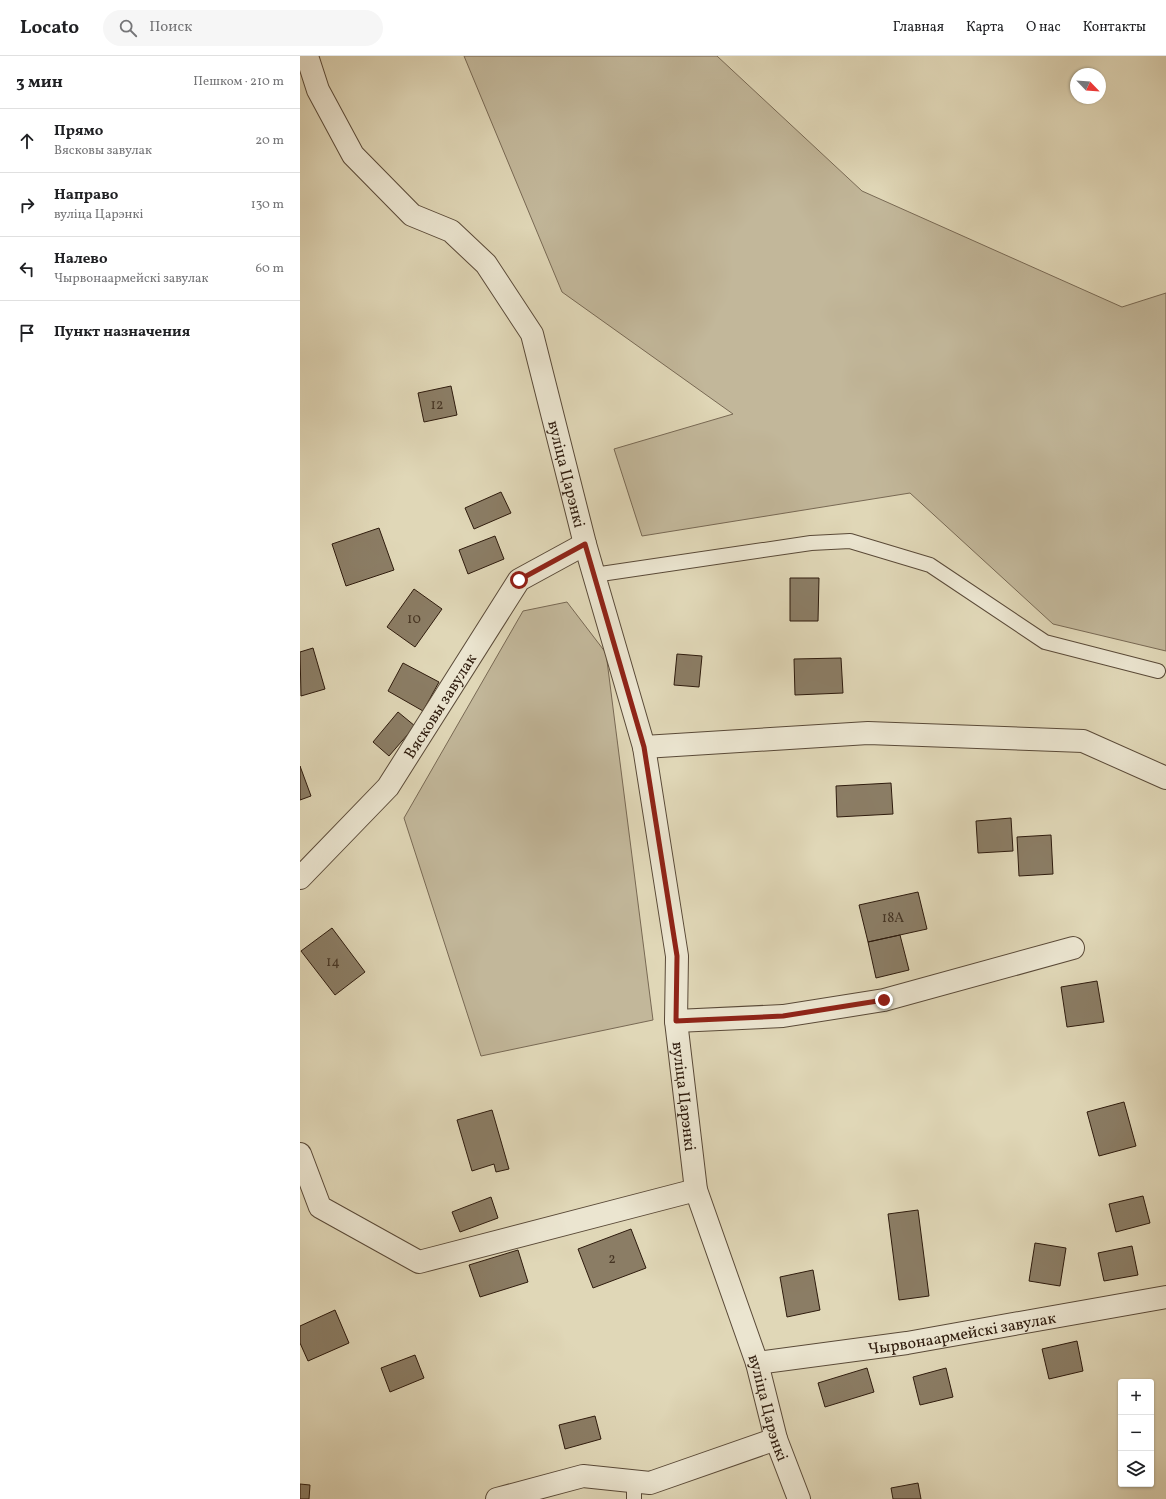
<!DOCTYPE html>
<html lang="ru">
<head>
<meta charset="utf-8">
<style>
	:root { --surface:#fff; --page:#f6f6f6; --text:#202124; --muted:#757577; --line:#e0e0e0 }
	body { margin:0; font-family:Vollkorn,serif; background:var(--page); color:var(--text) }
	.controls { position:absolute; right:12px; bottom:12px; display:grid; overflow:hidden; border-radius:4px; box-shadow:0 1px 3px #0004 }
	.controls button { width:36px; height:36px; display:grid; place-items:center; padding:0; border:0; border-bottom:1px solid var(--line); background:var(--surface); color:var(--text); font:20px sans-serif }
	.compass { position:absolute; left:770px; top:12px; width:36px; height:36px; border-radius:50%; background:var(--surface); box-shadow:0 1px 3px #0004; rotate:115deg }
	.stop { position:absolute; width:12px; height:12px; margin:-9px; border:3px solid #8f2418; border-radius:50%; background:#fff }
	.stop.end { background:#8f2418; border-color:#fff; box-shadow:0 1px 4px #0008 }
	.list { margin:0; padding:0; list-style:none }
	h2 { display:flex; justify-content:space-between; align-items:center; height:52px; margin:0; padding:0 16px; font-size:17px }
	h2 small { font-size:13px; font-weight:400; color:var(--muted) }
	.list li { display:grid; grid-template-columns:26px 1fr auto; gap:12px; align-items:center; box-sizing:border-box; height:64px; padding:0 16px; border-top:1px solid var(--line) }
	.list b { display:block; font-size:15px; white-space:nowrap }
	.list p { margin:0; font-size:13px; white-space:nowrap; color:var(--muted) }
	.list em { font-size:13px; font-style:normal; color:var(--muted) }
	.icon { flex:none; width:22px; height:22px; fill:none; stroke:currentColor; stroke-width:2; stroke-linecap:round; stroke-linejoin:round }
	.map { position:relative; flex:none; width:866px; height:1443px; overflow:hidden }
	header { display:flex; align-items:center; gap:24px; box-sizing:border-box; height:56px; padding:0 20px; background:var(--surface); border-bottom:1px solid var(--line) }
	header strong { font-size:19px }
	nav { display:flex; gap:22px; margin-inline-start:auto; font-size:14px }
	.search { width:280px; height:36px; background:var(--page); display:flex; align-items:center; gap:10px; box-sizing:border-box; padding:0 14px; border-radius:22px; color:var(--muted); font-size:15px }
	main { display:flex }
	aside { flex:1; background:var(--surface) }
	.map>svg:first-child { display:block }
	.green { fill:#c2b79a; stroke:#786954 }
	.building { fill:#8b7d65; stroke:#2e1b0d }
	.lines { fill:none; stroke-linecap:round; stroke-linejoin:round }
	.service-casing { stroke:#5a4a38; stroke-width:16 }
	.minor-casing { stroke:#5a4a38; stroke-width:24 }
	.service { stroke:#ebe5d0; stroke-width:14 }
	.minor { stroke:#ebe5d0; stroke-width:22 }
	.route { stroke:#8f2418; stroke-width:5 }
	.labels { text-anchor:middle; stroke-width:3; stroke-linejoin:round; paint-order:stroke }
	.number-label { font-size:14px; fill:#453423 }
	.street-label { font-size:16px; fill:#2e1b0d; stroke:#ebe5d0 }
</style>
</head>
<body>
<header>
<strong>Locato</strong>
<div class="search"><svg class="icon" aria-label="search" viewBox="0 0 24 24"><circle cx="10" cy="10" r="6"/><path d="M15 15l6 6"/></svg>Поиск</div>
<nav><a>Главная</a><a>Карта</a><a>О нас</a><a>Контакты</a></nav>
</header>
<main>
<aside>
<h2>3 мин<small>Пешком · 210 m</small></h2>
<ul class="list">
<li><svg class="icon" aria-label="ahead" viewBox="0 0 24 24"><path d="M12 20V5M6 11l6-6 6 6"/></svg><div><b>Прямо</b><p>Вясковы завулак</p></div><em>20 m</em></li>
<li><svg class="icon" aria-label="right" viewBox="0 0 24 24"><path d="M7 20v-9h11M14 6l5 5-5 5"/></svg><div><b>Направо</b><p>вуліца Царэнкі</p></div><em>130 m</em></li>
<li><svg class="icon" aria-label="left" viewBox="0 0 24 24"><path d="M17 20v-9H6M10 6l-5 5 5 5"/></svg><div><b>Налево</b><p>Чырвонаармейскі завулак</p></div><em>60 m</em></li>
<li><svg class="icon" aria-label="arrive" viewBox="0 0 24 24"><path d="M6 21V4h12l-3 4 3 4H6"/></svg><div><b>Пункт назначения</b></div></li>
</ul>
</aside>
<div class="map">
<svg width="866" height="1443" viewBox="0 0 866 1443">
	<rect width="100%" height="100%" fill="#e0d7b7"/>
	<filter id="stains"><feTurbulence type="fractalNoise" baseFrequency=".005" numOctaves="4"/><feColorMatrix values="0 0 0 0 .2 0 0 0 0 .09 0 0 0 0 .02 0 0 0 .5 -.17"/></filter>
	<radialGradient id="worn" r=".72"><stop offset=".6" stop-color="#630" stop-opacity="0"/><stop offset="1" stop-color="#630" stop-opacity=".3"/></radialGradient>
	<!-- green -->
	<path class="green" d="M164,0H417L562,135L822,251L866,237V595L753,568L610,437L342,480L314,393L433,358L262,236Z
		M267,546L306,597L353,964L181,1000L104,762L223,555Z"/>
	<!-- building -->
	<path class="building" d="M151,330L157,359L124,366L118,337Z
		M201,436L211,457L174,473L165,452Z
		M79,472L94,514L46,530L32,488Z
		M195,480L204,503L168,518L159,494Z
		M490,522H519L518,565H490Z
		M114,533L142,553L115,591L87,571Z
		M13,592L25,633L1,640L0,596Z
		M377,598L402,600L399,631L374,629Z
		M541,602L543,637L495,639L494,603Z
		M103,607L139,626L123,655L88,635Z
		M98,656L115,670L89,700L73,686Z
		M0,710L11,740L0,744Z
		M591,727L593,758L537,761L536,730Z
		M711,762L713,795L678,797L676,765Z
		M751,779L753,818L719,820L717,781Z
		M618,836L627,873L568,886L559,849Z
		M32,872L65,916L35,939L1,895Z
		M600,879L609,914L576,922L568,886Z
		M797,925L804,966L767,971L761,931Z
		M824,1046L836,1090L799,1100L787,1056Z
		M192,1054L209,1113L196,1116L194,1108L172,1115L157,1064Z
		M843,1140L850,1167L816,1176L809,1148Z
		M191,1141L198,1162L160,1176L152,1156Z
		M618,1154L629,1240L599,1244L588,1158Z
		M331,1173L346,1212L293,1232L278,1193Z
		M735,1187L766,1192L760,1230L729,1225Z
		M832,1190L838,1219L804,1225L798,1197Z
		M218,1194L228,1226L180,1241L169,1209Z
		M513,1214L520,1254L487,1261L480,1221Z
		M35,1254L49,1287L8,1305L0,1287V1270Z
		M777,1285L783,1315L749,1323L742,1293Z
		M115,1299L124,1322L90,1336L81,1312Z
		M567,1312L574,1336L525,1351L518,1327Z
		M646,1312L653,1341L620,1349L613,1321Z
		M295,1360L301,1383L265,1393L259,1369Z
		M618,1427L621,1443H593L591,1432Z
		M0,1428L10,1429L9,1443H0Z"/>
	<g class="lines">
		<defs>
			<path id="service" d="M294,519L511,487L550,485L630,509L745,586L858,615
				M334,1425V1443"/>
			<g id="minor">
				<path id="s1" d="M7,0L18,34L53,99L112,159L151,175L186,208L232,278L285,488L344,691L377,900L376,965L396,1134L457,1307L476,1383L499,1443"/>
				<path d="M344,691L568,677L783,685L866,722"/>
				<path id="s2" d="M0,822L88,731L219,524L285,488"/>
				<path d="M376,965L483,960L584,944L773,892"/>
				<path d="M0,1098L20,1151L119,1206L396,1134"/>
				<path id="s3" d="M457,1307L607,1287L866,1241"/>
				<path d="M197,1443L283,1420L350,1427L476,1383"/>
			</g>
		</defs>
		<!-- service casing -->
		<use href="#service" class="service-casing"/>
		<!-- minor casing -->
		<use href="#minor" class="minor-casing"/>
		<!-- service -->
		<use href="#service" class="service"/>
		<!-- minor -->
		<use href="#minor" class="minor"/>
	</g>
	<g class="lines">
		<!-- route -->
		<path class="route" d="M219,524L285,488L344,691L377,900L376,965L483,960L584,944"/>
	</g>
	<g class="labels">
		<!-- number labels -->
		<g class="number-label">
			<text x="137" y="353">12</text>
			<text x="114" y="567">10</text>
			<text x="593" y="866">18А</text>
			<text x="33" y="910">14</text>
			<text x="312" y="1207">2</text>
		</g>
		<!-- street labels -->
		<g class="street-label">
			<text dy="6" stroke="none"><textPath href="#s1" startOffset="512">вуліца Царэнкі</textPath></text>
			<text dy="6" stroke="none"><textPath href="#s2" startOffset="223">Вясковы завулак</textPath></text>
			<text dy="6" stroke="none"><textPath href="#s1" startOffset="1148">вуліца Царэнкі</textPath></text>
			<text dy="6" stroke="none"><textPath href="#s3" startOffset="207">Чырвонаармейскі завулак</textPath></text>
			<text dy="6" stroke="none"><textPath href="#s1" startOffset="1472">вуліца Царэнкі</textPath></text>
		</g>
	</g>
	<rect width="100%" height="100%" filter="url(#stains)"/>
	<rect width="100%" height="100%" fill="url(#worn)"/>
</svg>
<div class="controls">
<button>+</button>
<button>−</button>
<button><svg class="icon" aria-label="layers" viewBox="0 0 24 24"><path d="M12 4l9 5-9 5-9-5zM3 14l9 5 9-5"/></svg></button>
</div>
<svg class="compass" viewBox="-18 -18 36 36"><path d="M0-13l5 13h-10z" fill="#e53935"/><path d="M0 13l5-13h-10z" fill="#757577"/></svg>
<div class="stop" style="left:219px;top:524px"></div>
<div class="stop end" style="left:584px;top:944px"></div>
</div>
</main>
</body>
</html>
